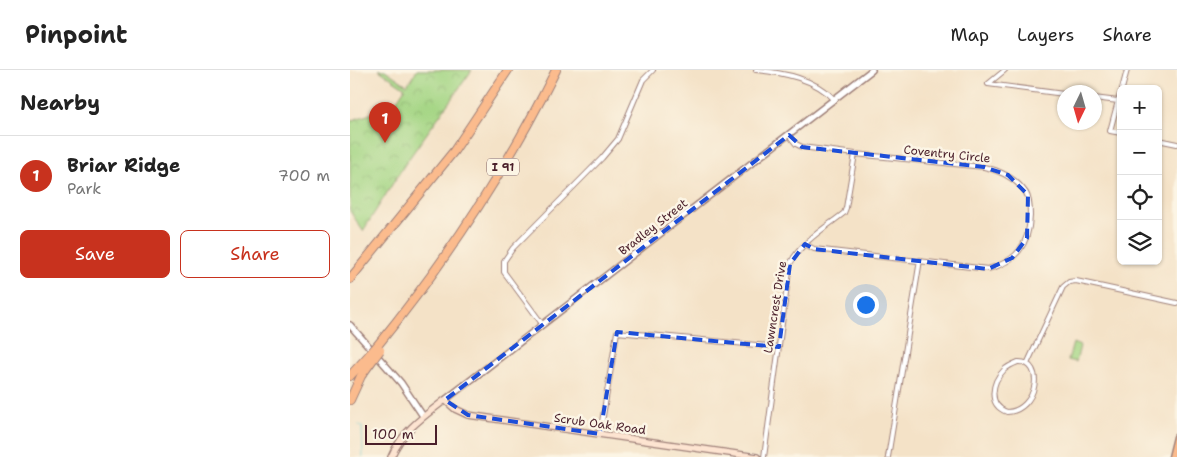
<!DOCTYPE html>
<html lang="en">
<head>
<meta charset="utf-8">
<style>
	:root { --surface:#fff; --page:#f2f2f2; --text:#222; --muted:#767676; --line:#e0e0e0; --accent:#c8321e }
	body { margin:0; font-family:"Shantell Sans",sans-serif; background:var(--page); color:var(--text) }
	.controls { position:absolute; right:15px; top:15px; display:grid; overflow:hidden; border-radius:8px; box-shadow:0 1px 4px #0004 }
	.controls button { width:45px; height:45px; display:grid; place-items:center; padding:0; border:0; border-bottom:1px solid var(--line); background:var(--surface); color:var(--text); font:25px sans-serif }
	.compass { position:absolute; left:707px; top:15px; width:45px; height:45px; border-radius:50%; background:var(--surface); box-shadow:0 1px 4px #0004; rotate:185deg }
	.scale { position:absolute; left:15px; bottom:12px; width:72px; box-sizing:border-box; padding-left:5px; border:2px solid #4a1f2b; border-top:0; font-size:14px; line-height:18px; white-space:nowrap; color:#4a1f2b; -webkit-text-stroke:4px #fcf5e5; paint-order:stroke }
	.you { position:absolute; left:515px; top:234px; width:18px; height:18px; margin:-12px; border:4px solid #fff; border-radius:50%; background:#1a73e8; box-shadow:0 0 0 8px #1a73e833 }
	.badge { display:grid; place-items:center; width:32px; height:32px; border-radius:50%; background:var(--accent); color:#fff; font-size:16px; font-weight:700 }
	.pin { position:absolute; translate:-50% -41px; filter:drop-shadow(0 1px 2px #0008) }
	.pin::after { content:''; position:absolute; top:26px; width:18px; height:15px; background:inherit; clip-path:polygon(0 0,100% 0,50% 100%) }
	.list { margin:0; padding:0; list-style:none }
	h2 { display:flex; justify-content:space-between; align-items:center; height:65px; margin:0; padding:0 20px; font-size:21px }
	h2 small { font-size:16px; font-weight:400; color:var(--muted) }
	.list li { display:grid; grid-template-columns:32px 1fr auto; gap:15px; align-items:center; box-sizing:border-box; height:80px; padding:0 20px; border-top:1px solid var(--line) }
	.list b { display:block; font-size:19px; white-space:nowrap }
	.list p { margin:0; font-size:16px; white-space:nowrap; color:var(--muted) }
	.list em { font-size:16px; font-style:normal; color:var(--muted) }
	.actions { display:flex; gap:10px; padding:15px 20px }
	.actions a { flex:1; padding:11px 0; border:1px solid var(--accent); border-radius:8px; text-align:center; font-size:18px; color:var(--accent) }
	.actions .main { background:var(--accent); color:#fff }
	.icon { flex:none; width:28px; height:28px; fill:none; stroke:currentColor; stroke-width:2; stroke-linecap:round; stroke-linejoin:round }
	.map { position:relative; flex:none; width:827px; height:387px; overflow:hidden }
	header { display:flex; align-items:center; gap:30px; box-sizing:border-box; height:70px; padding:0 25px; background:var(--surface); border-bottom:1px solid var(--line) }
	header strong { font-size:24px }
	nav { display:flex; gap:28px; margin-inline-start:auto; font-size:18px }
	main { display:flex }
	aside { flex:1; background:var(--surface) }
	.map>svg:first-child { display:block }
	.park { fill:url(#park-crowns); stroke:#787a58 }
	.garden { fill:#a5d685; stroke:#787a58 }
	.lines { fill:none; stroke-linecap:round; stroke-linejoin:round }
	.stream { stroke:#59c7cd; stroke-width:1 }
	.minor-casing { stroke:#9f8079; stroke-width:6 }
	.tertiary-casing { stroke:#9f8079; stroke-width:8 }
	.secondary-casing { stroke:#9f8079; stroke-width:8 }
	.primary-casing { stroke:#9f8079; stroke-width:9 }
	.motorway-casing { stroke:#9f8079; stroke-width:10 }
	.minor { stroke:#fff; stroke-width:4 }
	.tertiary { stroke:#fff; stroke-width:5 }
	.secondary { stroke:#fde4d1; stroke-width:5.5 }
	.primary { stroke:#fbbb8d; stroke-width:6 }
	.motorway { stroke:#fbbb8d; stroke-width:8 }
	.motorway-bridge-casing { stroke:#9f8079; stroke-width:10; stroke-linecap:butt }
	.motorway-bridge { stroke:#fbbb8d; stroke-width:8 }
	.marked { fill:none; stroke:#1d4ed8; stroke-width:4; stroke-dasharray:10 6; stroke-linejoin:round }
	.labels { text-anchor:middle; stroke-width:5; stroke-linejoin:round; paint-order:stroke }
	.shield { fill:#fcf5e5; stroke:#7f5f63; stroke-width:1 }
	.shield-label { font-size:11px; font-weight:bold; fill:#4a1f2b }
	.street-label { font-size:12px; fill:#4a1f2b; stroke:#fcf5e5 }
</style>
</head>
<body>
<header>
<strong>Pinpoint</strong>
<nav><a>Map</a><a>Layers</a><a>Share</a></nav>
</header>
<main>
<aside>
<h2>Nearby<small></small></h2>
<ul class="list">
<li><span class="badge">1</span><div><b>Briar Ridge</b><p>Park</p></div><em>700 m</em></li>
</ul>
<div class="actions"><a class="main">Save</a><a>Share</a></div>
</aside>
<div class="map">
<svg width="827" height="387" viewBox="0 0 827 387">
	<defs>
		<pattern id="park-crowns" width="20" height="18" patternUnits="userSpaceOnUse" patternTransform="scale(1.25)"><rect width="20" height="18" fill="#a5d685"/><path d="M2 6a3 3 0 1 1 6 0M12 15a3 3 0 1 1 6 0" fill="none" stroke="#90b773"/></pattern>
	</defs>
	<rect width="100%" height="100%" fill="#fcf5e5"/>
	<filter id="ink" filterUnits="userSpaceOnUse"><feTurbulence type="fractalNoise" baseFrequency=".02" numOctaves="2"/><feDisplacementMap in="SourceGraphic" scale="10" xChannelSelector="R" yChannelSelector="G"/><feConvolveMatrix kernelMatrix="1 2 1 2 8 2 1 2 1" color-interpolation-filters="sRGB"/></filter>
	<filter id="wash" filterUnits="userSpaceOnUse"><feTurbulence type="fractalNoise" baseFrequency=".0096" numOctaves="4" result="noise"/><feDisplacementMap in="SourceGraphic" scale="20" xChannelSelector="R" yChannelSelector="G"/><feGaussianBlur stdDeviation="1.12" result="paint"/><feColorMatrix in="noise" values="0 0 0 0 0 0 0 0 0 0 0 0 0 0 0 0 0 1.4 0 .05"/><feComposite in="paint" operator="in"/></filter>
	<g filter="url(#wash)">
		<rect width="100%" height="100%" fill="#f4e2c7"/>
		<!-- park -->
		<path class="park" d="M29,0H35L57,15L67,0H122L55,94L13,161L0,141V51L43,36L55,18Z"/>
		<!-- garden -->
		<path class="garden" d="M723,273L730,276L726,292L718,290Z"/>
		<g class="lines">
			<!-- stream -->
			<path class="stream" d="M9,355L12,357L13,387"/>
		</g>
	</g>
	<g filter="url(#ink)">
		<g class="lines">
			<defs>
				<path id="minor" d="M406,0C434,3 464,8 485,30
					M655,0L638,14L714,24
					M772,19L777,0
					M744,28L768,31L771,22
					M768,31L760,61L771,63
					M439,65L446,74L452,77L505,84L634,97C651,101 666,108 676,123C680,129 680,139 680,146C679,175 666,192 638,199L464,179L455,174
					M808,70L827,74
					M193,255L154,202V191L163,178L252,88L268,69L293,10L303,0
					M668,292C696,291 687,341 657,342C637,335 642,312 654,300C658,296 663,294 668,292Z
					M677,294L713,217L719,212L726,211L827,233
					M250,364L267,262L429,277
					M414,387L440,194C451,172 475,158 494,143L496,138L505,84
					M538,387L570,190"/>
				<path id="tertiary" d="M0,255L51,313L73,346
					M95,330L522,0"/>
				<path id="secondary" d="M41,387C53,360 73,347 95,330L105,339L118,345L407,387"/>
				<path id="primary" d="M822,387L827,367"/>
				<path id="motorway" d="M0,209L104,81L158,0
					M27,276C97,190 157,99 206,0
					M0,306L20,284
					M0,330L11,306L24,288"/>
			</defs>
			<!-- minor casing -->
			<use href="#minor" class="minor-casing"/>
			<!-- tertiary casing -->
			<use href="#tertiary" class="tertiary-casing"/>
			<!-- secondary casing -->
			<use href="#secondary" class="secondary-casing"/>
			<!-- primary casing -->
			<use href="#primary" class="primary-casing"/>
			<!-- motorway casing -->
			<use href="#motorway" class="motorway-casing"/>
			<!-- minor -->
			<use href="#minor" class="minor"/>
			<!-- tertiary -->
			<use href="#tertiary" class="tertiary"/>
			<!-- secondary -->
			<use href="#secondary" class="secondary"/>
			<!-- primary -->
			<use href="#primary" class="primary"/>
			<!-- motorway -->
			<use href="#motorway" class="motorway"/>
			<defs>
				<path id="motorway-bridge" d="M20,284L27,276
					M24,288L30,280"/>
			</defs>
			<!-- motorway-bridge casing -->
			<use href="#motorway-bridge" class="motorway-bridge-casing"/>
			<!-- motorway-bridge -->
			<use href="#motorway-bridge" class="motorway-bridge"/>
		</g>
	</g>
	<!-- marked area -->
	<path class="marked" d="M439,65L452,77L634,97L658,105L678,125L677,168L662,188L638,199L464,179L455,174L440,194L429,277L267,262L250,364L118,345L95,330Z"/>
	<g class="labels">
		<!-- shield labels -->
		<rect class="shield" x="137" y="88.5" width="32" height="17" rx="4"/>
		<g class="shield-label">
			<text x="153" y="101">I 91</text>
		</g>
		<!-- street labels -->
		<g class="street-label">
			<text transform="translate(597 84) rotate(6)" y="4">Coventry Circle</text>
			<text transform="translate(303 157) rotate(-38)" y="4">Bradley Street</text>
			<text transform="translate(425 237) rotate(-81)" y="4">Lawncrest Drive</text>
			<text transform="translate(250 354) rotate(8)" y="4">Scrub Oak Road</text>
		</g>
	</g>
</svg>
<div class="controls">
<button>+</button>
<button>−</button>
<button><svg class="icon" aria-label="locate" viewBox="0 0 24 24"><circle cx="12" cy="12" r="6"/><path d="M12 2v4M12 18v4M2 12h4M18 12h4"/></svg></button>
<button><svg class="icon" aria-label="layers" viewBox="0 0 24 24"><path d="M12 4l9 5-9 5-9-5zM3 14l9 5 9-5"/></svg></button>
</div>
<svg class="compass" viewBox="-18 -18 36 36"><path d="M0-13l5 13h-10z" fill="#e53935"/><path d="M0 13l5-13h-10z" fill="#767676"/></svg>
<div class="scale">100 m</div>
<div class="you"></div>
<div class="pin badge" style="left:35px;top:73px">1</div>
</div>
</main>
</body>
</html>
